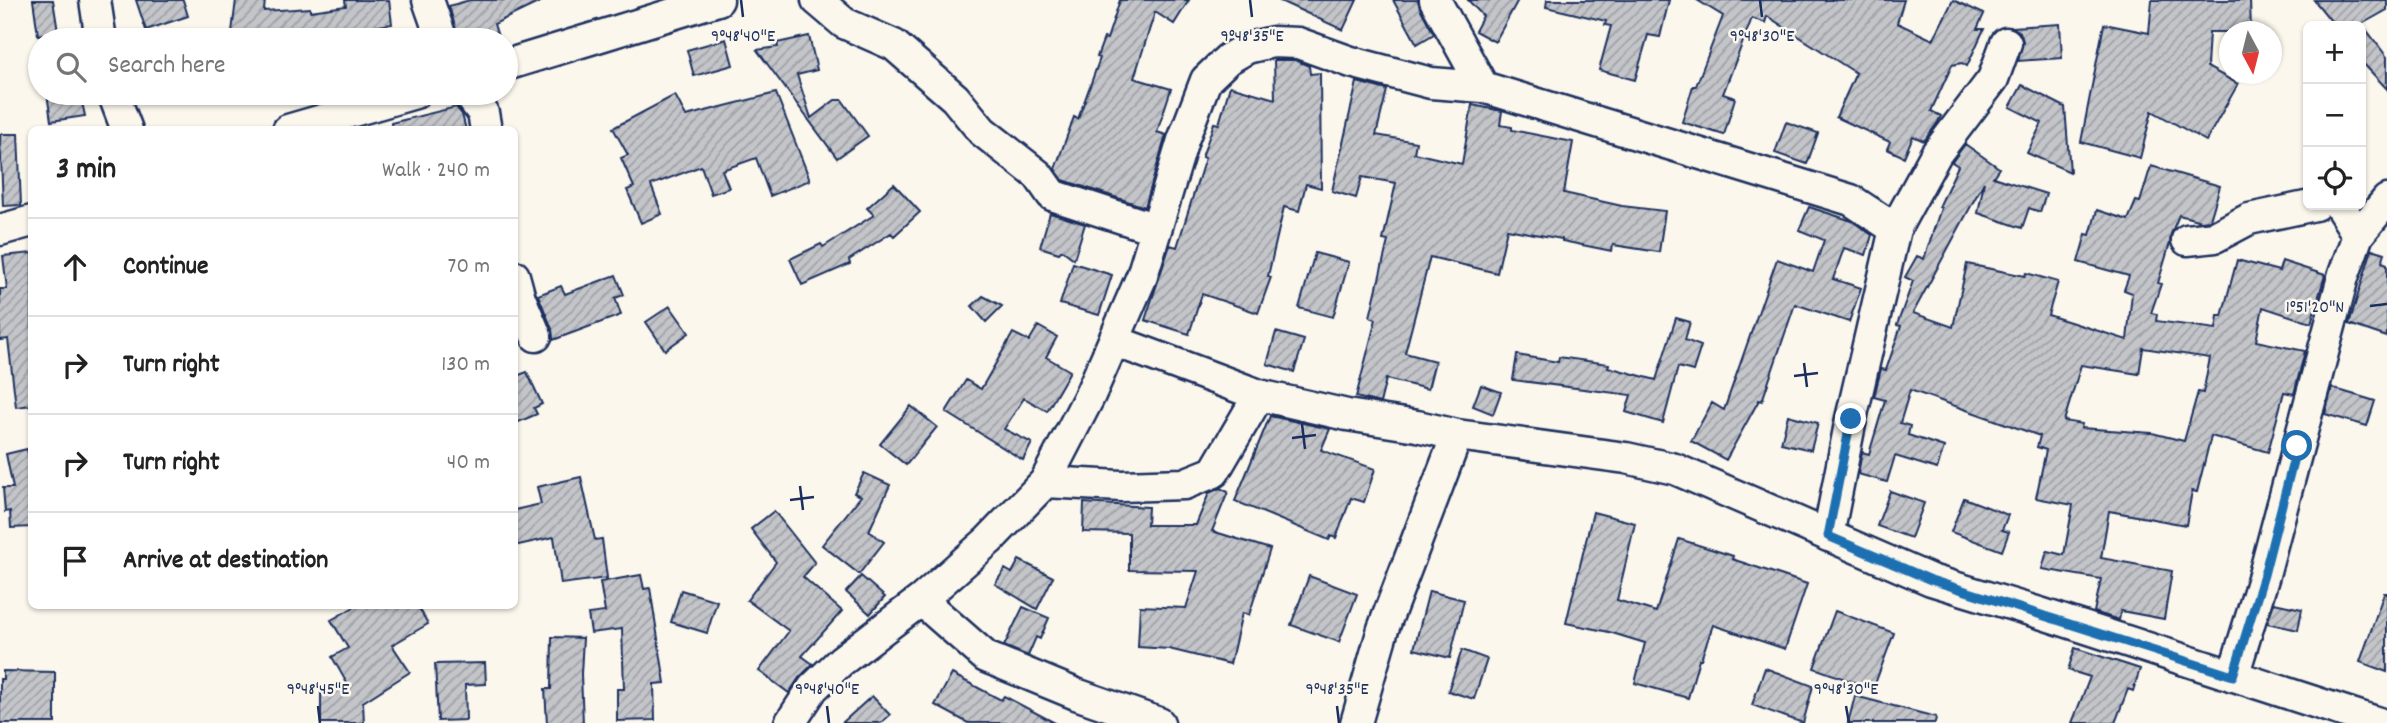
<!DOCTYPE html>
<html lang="en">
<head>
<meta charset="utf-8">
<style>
	:root { --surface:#fff; --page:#f6f6f6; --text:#222; --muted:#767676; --line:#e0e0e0 }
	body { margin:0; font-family:Dekko,sans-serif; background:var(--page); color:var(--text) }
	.controls { position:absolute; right:21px; top:21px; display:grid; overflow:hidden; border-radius:10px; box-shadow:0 2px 5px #0004 }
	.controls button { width:63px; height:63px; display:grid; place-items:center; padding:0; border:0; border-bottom:2px solid var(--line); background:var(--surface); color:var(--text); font:35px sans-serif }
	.compass { position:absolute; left:2219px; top:21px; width:63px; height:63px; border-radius:50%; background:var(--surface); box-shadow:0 2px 5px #0004; rotate:173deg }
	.stop { position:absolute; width:21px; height:21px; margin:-16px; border:5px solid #1f6fb2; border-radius:50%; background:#fff }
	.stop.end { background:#1f6fb2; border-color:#fff; box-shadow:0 2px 7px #0008 }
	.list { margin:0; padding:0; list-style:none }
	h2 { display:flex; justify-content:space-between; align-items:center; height:91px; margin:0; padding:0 28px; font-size:30px }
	h2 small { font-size:23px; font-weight:400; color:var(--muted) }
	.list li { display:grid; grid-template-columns:46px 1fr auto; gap:21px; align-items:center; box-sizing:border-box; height:98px; padding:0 28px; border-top:2px solid var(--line) }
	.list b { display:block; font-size:26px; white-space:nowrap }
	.list em { font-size:23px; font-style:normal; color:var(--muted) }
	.icon { flex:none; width:38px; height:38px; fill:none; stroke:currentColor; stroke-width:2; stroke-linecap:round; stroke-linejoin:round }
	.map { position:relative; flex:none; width:2387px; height:723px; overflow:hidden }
	.search { position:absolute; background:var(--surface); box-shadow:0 2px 5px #0004; left:28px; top:28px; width:490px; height:77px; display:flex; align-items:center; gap:18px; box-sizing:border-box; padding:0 24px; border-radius:38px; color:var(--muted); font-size:26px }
	.panel { position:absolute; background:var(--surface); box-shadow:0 2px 5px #0004; left:28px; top:126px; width:490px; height:483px; border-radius:10px }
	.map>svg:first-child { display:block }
	.building { fill:url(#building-hatch); stroke:#1b2f5e; stroke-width:2; fill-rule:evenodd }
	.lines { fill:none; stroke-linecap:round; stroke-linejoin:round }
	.minor-casing { stroke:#1b2f5e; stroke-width:35 }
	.minor { stroke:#fbf7ec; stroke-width:30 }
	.route { stroke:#1f6fb2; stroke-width:9 }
	.ticks { fill:none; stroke:#1b2f5e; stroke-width:2.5 }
	.ticks-label { font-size:18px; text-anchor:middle; fill:#1b2f5e; stroke:#fbf7ec; stroke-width:5; stroke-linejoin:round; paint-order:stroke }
</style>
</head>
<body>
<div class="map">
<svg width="2387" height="723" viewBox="0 0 2387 723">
	<defs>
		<pattern id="building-hatch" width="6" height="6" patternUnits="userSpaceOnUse" patternTransform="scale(1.75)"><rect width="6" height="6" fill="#c3c5c9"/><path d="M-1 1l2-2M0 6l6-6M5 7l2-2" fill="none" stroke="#9ea0a6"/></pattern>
	</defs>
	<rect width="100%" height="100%" fill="#fbf7ec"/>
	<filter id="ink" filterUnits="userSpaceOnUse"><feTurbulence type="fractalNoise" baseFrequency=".0143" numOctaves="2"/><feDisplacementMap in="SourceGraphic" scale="14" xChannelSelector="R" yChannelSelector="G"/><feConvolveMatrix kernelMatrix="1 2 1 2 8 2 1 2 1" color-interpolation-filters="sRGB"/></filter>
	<g filter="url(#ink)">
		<!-- building -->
		<path class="building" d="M33,0H53L58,32L38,35Z
			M136,0H183L188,16L146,30Z
			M236,0H265L264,11L310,8V11L346,6L345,0H389L392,24L325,34V40H231Z
			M470,0H544L494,24L499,40H459L449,6Z
			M1120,0H1189L1174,24L1155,12L1134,78L1171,89L1157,132L1166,135L1145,207L1063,180L1055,169L1074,117L1078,119L1100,58L1097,57L1104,38L1107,39Z
			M1278,0H1357L1343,30Z
			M1393,0H1418L1420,8L1434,34L1417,44Z
			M1468,0H1518L1495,42L1475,31L1483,16Z
			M1547,0H1669L1660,37L1648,35L1635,80L1599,70L1611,26L1605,25L1606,21L1546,7Z
			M1697,0H1904L1897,23L1933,40L1953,0L1984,14L1977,29H1984L1967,66L1962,63L1952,65L1931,111L1941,116L1938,122L1924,141L1913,136L1904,157L1887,149L1890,142L1836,117L1856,73L1767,16L1765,23L1752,18L1723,94L1735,98L1724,135L1682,122L1693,86H1696L1723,16Z
			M2152,0H2250L2251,32H2209L2207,67L2238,84L2206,141L2152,111L2140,158L2081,142L2104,24L2149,33Z
			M2314,0H2387V10L2362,24L2387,57V89L2361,61V25L2335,26Z
			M2060,24L2062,58L2018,61L2023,41L2020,32L2012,27Z
			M809,36L817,70L797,75L811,118L835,100H842L868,136L837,158L757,50L778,47L777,43Z
			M726,39L733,65L694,76L687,50Z
			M1274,60H1295L1309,66L1310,74L1320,73L1321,188L1306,184L1299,211L1284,207L1268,276L1271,277L1258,313L1202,294L1189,334L1145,320L1170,245L1177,247L1205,158L1202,157L1214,123L1219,124L1230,86L1275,99Z
			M1357,82L1387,90L1376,135L1416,142L1414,153L1462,164L1472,105L1502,111L1500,125L1512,127V130L1573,142L1564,193L1622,206L1665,211L1659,252L1613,245L1612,251L1562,241V239L1507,229L1497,273L1430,257L1405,353L1435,361L1428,389L1386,379L1380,403L1356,397L1376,319L1370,317L1388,241L1383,240L1396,183L1362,177L1356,198L1332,191Z
			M2022,85L2065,107L2070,172L2027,153L2042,123L2010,107Z
			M47,93H80L85,116L51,121Z
			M776,93L810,180L770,196L756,158L722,170L729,188L711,194L701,166L651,185L662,214L641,223L627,190L634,187L621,158L628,155L613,128L675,95L686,116Z
			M456,107L462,114L466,130H392L391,123Z
			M1786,122L1818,133L1807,164L1775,153Z
			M0,134H18L21,205L3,206Z
			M1965,144L1999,168L1993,177L2046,194L2040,212L2029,208L2022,228L1978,213L1984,182L1913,313L1953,327L1967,264L2025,276L2026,273L2058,282L2048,315L2127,340L2132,293L2124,290L2129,276L2078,262L2086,234L2090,235L2097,210L2128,220L2136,201L2140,202L2151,166L2220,186L2210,220L2201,221L2179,215L2171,234L2170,243L2158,283L2161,284L2151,313L2157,314L2156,321L2216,329L2218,316H2222L2237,260L2279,271L2282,261L2325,275L2311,323L2263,307L2256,341L2305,351L2294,394L2284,392L2268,452L2211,436L2197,492L2192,491L2186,525L2109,511L2101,558L2172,571L2164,619L2121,611L2119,620L2094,612L2101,579L2042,569L2047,551L2064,555L2073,505L2036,498L2046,450L2037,447L2040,436L1910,390L1900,423L1910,426L1908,435L1944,447L1937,469L1895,456L1887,482L1858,474L1862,452L1869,454L1885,400L1874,397L1881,369L1886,370L1901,326L1897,325L1913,281L1905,277L1917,256L1924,259L1941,208L1939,207L1958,166L1952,162ZM2143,348L2210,358L2203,393L2198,392L2184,441L2152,433L2081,428L2082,424L2064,421L2081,365L2139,374Z
			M894,184L920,212L894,236L891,233L849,260L850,264L802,285L790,259L821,244L823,247L874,215L867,208Z
			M1809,207L1852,221L1872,235L1866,255L1844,248L1833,279L1861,288L1849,322L1795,304L1762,401L1759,400L1726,460L1691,441L1712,403L1724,410L1777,259L1813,272L1824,240L1799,230Z
			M1050,213L1085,224L1074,259L1062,250L1059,253L1040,247Z
			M2372,249L2385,253L2382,262L2387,264V337L2349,324Z
			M32,253V405L16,407L8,339L0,340V289H7L3,256Z
			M1315,253L1349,262L1333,317L1299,308Z
			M1073,263L1112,275L1099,315L1060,304Z
			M616,275L624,295L615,298L621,315L553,340L552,329L538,295L561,286L565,294Z
			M983,296L1002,306L986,322L972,306Z
			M670,306L689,333L665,350L646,322Z
			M1676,318L1690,322L1685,340L1701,346L1693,371L1678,367L1663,423L1626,412L1631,395L1513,380L1517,355L1558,362L1559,357L1609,364L1608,367L1656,380Z
			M1038,326L1057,337L1046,357L1070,371L1047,411L1024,398L1004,429L1032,443L1023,460L946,412L966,380L981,389L1013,333L1029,341Z
			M1276,332L1304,340L1294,372L1267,364Z
			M527,372L542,404L534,408L537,414L514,424V377Z
			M1481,385L1501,392L1493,414L1473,406Z
			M2332,388L2375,401L2367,426L2325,414Z
			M911,406L937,427L906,465L880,444Z
			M1788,415L1818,423L1811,450L1781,443Z
			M1270,416L1330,429L1321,450L1375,469L1364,502L1351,498L1336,538L1331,536L1329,540L1235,501Z
			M27,449L32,470V527L11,528L10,511L5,512L3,488H13L6,454Z
			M864,473L890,485L869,531L884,542L859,574L822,545L861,496L854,493Z
			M581,477L595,540L602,539L607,578L561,584L554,537L514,546V510L541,504L537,487Z
			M1220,488L1228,492L1212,531L1270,549L1249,615L1242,613L1230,664L1169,649L1138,647L1140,606L1186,608L1198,571L1129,570V533L1083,532L1084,503L1148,507L1147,525H1196L1209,493Z
			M1890,491L1924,503L1911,538L1877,526Z
			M1964,498L2008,515L2002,530L2009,532L2002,551L1951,532Z
			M774,511L815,563L803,577L842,611L802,656L813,664L799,678L789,693L759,671L789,631L747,600L776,562L751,529Z
			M1593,512L1635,523L1617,600L1656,612L1679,539L1733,556L1732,559L1807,584L1785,649L1713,625L1701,659H1699L1688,698L1635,683L1645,643L1609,632L1566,623Z
			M1019,560L1053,577L1037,609L995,584L1005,569L1012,573Z
			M641,575L644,589L650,588L665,683L654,684L655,720L617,721V689H624L622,629L591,633L588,614L605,612L600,582Z
			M861,576L885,597L870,614L846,592Z
			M1309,576L1357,594L1339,642L1291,625Z
			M681,590L717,601L707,633L671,622Z
			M1429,591L1464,600L1450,658L1414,649Z
			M2384,593H2387V672L2360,662Z
			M2274,603L2302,609L2298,630L2267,623Z
			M356,606H418L428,624L392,645L410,672L363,702L364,723H321V687L348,685L332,657L348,648L331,620Z
			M1023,607L1049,618L1040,639L1036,637L1028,656L1004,646Z
			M1835,611L1894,633L1873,689L1814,668Z
			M552,637L583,638L581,674L583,723H547L545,689H551Z
			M2075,648L2140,669L2133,691L2128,689L2115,723H2072L2090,677L2068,670Z
			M1462,650L1487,659L1474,699L1448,691Z
			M485,663L486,684L465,685L466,720L438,721L435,664Z
			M1765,668L1813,686L1803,723L1752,705Z
			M3,671L55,672V723H0V679H3Z
			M952,674L1001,700L1004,696L1055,723H968L935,705Z
			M872,696L890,715L881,723H842Z
			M1855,696L1936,717L1935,723H1848Z"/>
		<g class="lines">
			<defs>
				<path id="minor" d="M95,0L101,40
					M428,0L442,40
					M817,0L844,23L894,45L955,98L982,131L1038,175L1052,195L1156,229
					M1435,0L1483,87L1851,200L1895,229
					M506,65L718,0
					M113,93L127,130
					M468,93L483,113L486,130
					M288,130L415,93
					M2339,205L2358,235
					M0,230L32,221
					M2187,240L2215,237L2249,219L2315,205
					M514,276L520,298L536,336
					M1115,341L1259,395L1347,415L1417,426L1457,435L1626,458L1675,469L1931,580L2043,614L2379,723
					M1045,482L1121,486L1184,484L1214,472L1259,395
					M1828,536L1851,419L1895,229L1936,154L1993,79L2006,43
					M921,600L986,657L1076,694L1159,723
					M2233,676L2264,575L2343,277L2358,235L2387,200
					M790,723L813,688L841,661L921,600L989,540L1045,482L1090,395L1142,276L1183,140L1206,80L1228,59L1247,48L1273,42L1298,43L1351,62L1431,83L1483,87
					M1356,723L1383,629L1457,435"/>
			</defs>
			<!-- minor casing -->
			<use href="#minor" class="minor-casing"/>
			<!-- minor -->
			<use href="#minor" class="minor"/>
		</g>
	</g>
	<g class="lines" filter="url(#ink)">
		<!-- route -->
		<path class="route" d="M1851,419L1828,536L1931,580L2233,676L2264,575L2297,446"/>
	</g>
	<!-- ticks -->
	<path class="ticks" d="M741,0L743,17M1250,0L1252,17M1760,0L1762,17M2370,306L2387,304M1804,363L1807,387M1794,376L1818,373M1302,424L1305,449M1292,438L1316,435M800,486L803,510M790,500L814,497M318,706L320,723M827,706L829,723M1337,706L1339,723M1846,706L1849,723"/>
	<g class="ticks-label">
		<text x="743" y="41">9°48'40"E</text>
		<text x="1252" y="41">9°48'35"E</text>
		<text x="1762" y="41">9°48'30"E</text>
		<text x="2315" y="312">1°51'20"N</text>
		<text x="318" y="694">9°48'45"E</text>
		<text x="827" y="694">9°48'40"E</text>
		<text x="1337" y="694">9°48'35"E</text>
		<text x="1846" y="694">9°48'30"E</text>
	</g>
</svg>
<div class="controls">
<button>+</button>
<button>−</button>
<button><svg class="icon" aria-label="locate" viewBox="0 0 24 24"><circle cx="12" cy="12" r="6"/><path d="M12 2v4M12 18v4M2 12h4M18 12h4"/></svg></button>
</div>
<svg class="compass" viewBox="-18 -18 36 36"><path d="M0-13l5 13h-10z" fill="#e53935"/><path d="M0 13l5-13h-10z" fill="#767676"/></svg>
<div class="stop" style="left:2297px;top:446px"></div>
<div class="stop end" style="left:1851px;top:419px"></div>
<div class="search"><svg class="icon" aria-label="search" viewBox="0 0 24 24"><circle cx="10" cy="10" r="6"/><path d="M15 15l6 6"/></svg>Search here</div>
<section class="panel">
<h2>3 min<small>Walk · 240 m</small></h2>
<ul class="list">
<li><svg class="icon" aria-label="ahead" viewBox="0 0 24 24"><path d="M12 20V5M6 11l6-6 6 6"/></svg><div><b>Continue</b></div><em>70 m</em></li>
<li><svg class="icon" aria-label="right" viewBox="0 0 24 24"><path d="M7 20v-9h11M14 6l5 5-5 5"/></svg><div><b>Turn right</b></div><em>130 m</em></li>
<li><svg class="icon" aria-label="right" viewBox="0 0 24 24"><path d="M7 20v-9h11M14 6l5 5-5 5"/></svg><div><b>Turn right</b></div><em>40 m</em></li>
<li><svg class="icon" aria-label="arrive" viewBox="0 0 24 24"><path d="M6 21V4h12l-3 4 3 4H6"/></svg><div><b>Arrive at destination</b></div></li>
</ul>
</section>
</div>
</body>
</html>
